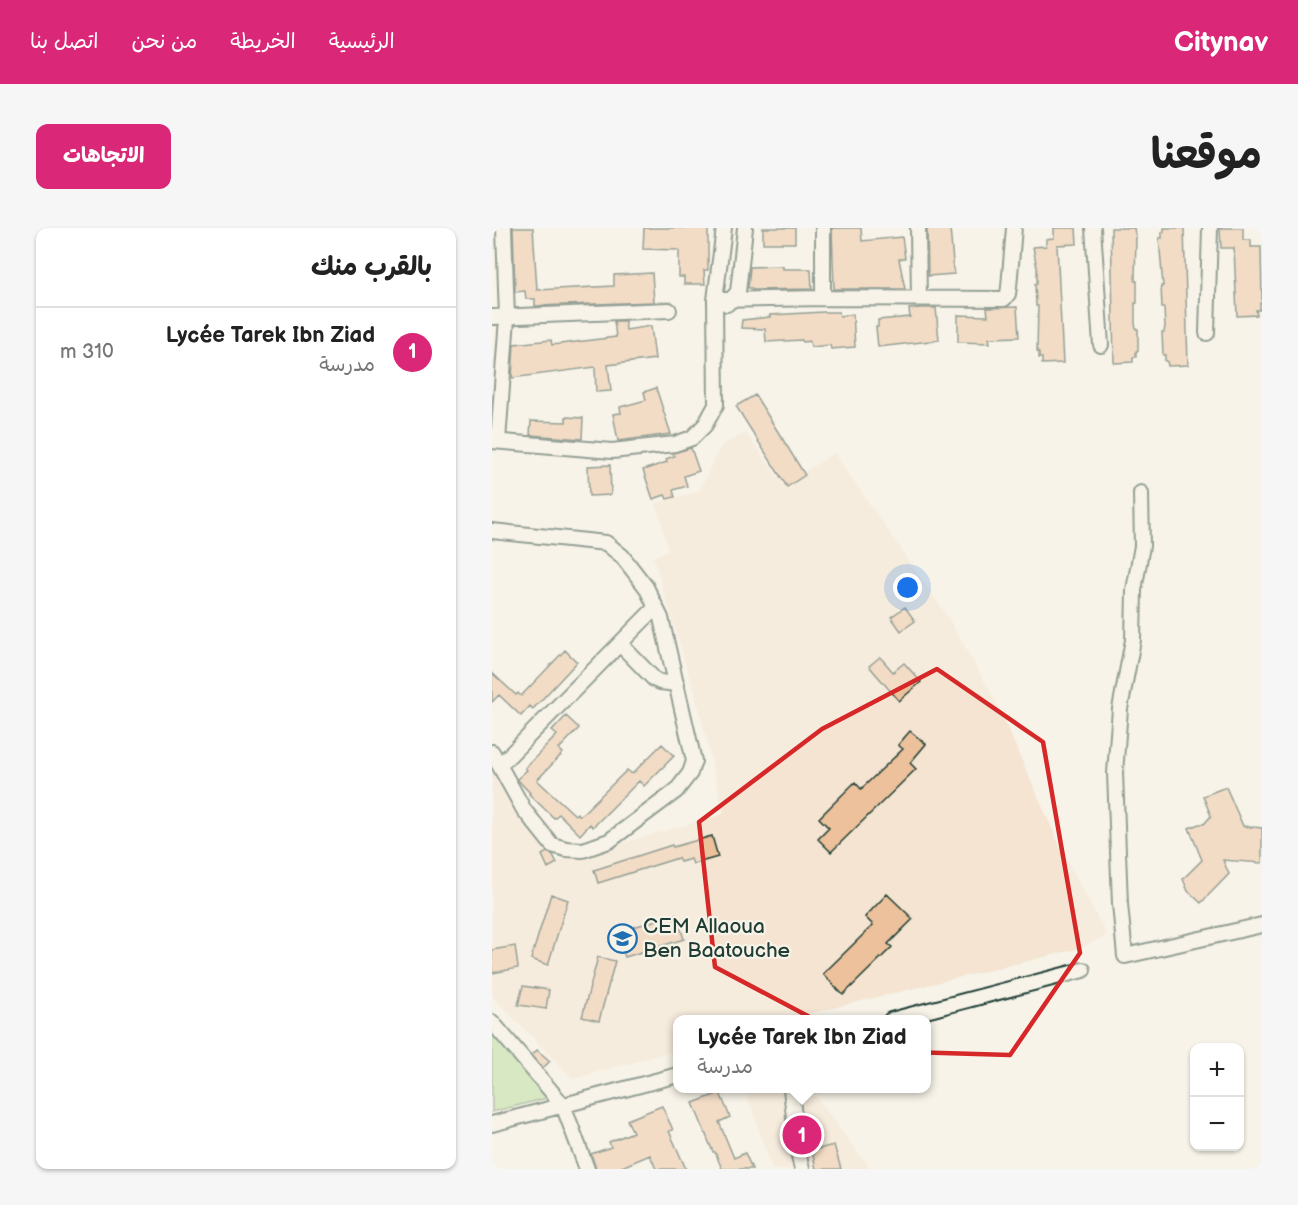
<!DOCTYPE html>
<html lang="ar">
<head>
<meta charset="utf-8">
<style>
	:root { --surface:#fff; --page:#f6f6f6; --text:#222; --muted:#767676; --line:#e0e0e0; --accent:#db2777 }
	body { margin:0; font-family:"Balsamiq Sans","Playpen Sans Arabic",sans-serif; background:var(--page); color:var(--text); direction:rtl }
	.controls { position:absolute; right:18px; bottom:18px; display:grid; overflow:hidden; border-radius:12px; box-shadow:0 2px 4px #0004 }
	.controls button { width:54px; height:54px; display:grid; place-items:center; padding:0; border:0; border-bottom:2px solid var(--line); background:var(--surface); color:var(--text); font:30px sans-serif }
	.you { position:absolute; left:416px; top:360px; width:21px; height:21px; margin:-15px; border:4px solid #fff; border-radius:50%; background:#1a73e8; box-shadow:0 0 0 9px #1a73e833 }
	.badge { display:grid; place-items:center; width:39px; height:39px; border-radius:50%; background:var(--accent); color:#fff; font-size:20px; font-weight:700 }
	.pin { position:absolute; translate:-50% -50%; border:3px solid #fff; box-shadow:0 2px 6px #0006 }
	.popup { position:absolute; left:181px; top:787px; width:258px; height:78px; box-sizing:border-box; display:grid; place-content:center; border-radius:12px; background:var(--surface); filter:drop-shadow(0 2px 4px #0005); font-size:20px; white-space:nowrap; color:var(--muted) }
	.popup b { font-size:22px; color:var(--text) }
	.popup::after { content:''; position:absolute; left:50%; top:100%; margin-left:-12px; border:12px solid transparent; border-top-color:var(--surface) }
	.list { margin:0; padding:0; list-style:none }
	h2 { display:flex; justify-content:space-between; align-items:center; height:78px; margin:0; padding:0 24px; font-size:26px }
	h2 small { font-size:20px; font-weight:400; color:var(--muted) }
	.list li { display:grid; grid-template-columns:39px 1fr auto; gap:18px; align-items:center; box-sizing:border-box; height:90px; padding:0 24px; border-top:2px solid var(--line) }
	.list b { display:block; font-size:22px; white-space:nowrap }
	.list p { margin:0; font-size:20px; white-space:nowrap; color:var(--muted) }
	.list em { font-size:20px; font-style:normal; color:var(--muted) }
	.map { position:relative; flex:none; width:770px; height:941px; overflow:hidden; direction:ltr; border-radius:12px }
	header { display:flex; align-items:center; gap:36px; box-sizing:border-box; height:84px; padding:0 30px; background:var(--accent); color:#fff }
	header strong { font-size:28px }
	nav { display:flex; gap:33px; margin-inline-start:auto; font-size:21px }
	.intro { display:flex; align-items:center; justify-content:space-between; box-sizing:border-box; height:144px; padding:0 36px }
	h1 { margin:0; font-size:42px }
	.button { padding:15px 27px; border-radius:12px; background:var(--accent); color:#fff; font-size:21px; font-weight:700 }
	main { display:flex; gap:36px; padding:0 36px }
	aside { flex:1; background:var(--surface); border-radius:12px; box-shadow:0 2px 4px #0004 }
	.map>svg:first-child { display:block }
	.built { fill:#f4e4d1 }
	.green { fill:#b2db98; stroke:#688c66; stroke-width:1.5 }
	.building { fill:#ecc19b; stroke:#1f3d34; stroke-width:1.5 }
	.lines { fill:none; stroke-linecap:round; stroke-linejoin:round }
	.minor-casing { stroke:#1f3d34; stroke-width:18 }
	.minor { stroke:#f7f3e8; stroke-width:14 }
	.marked { fill:none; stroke:#d62828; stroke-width:4.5; stroke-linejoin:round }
	.labels { text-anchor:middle; stroke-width:4.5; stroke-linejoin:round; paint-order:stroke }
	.poi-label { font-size:21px; fill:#1f3d34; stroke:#f7f3e8; text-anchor:start }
</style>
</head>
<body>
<header>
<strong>Citynav</strong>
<nav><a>الرئيسية</a><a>الخريطة</a><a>من نحن</a><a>اتصل بنا</a></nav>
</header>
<div class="intro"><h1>موقعنا</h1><a class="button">الاتجاهات</a></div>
<main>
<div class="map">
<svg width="770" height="941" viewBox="0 0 770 941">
	<rect width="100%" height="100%" fill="#f7f3e8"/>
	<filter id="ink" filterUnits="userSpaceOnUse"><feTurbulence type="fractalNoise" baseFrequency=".0167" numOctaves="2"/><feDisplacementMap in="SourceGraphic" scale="12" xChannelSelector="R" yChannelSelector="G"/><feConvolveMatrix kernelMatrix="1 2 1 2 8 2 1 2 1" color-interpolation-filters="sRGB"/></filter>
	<g filter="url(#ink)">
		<!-- built -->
		<path class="built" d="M254,205L292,257L342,225L454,386L503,472L571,625L615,707L589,720L295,791L186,792L185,822L81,851L0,768V534L60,635L232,586L206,476L161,329L176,322L164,275L207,263L229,217Z
			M253,861H318L379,941H280Z"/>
		<!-- green -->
		<path class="green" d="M0,806L55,870L0,884Z"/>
		<!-- building -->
		<path class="building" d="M21,0H41L45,62L122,58V47L160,45L162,74L43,78V71H34L33,63L23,64Z
			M152,0H216V42H212L213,56H192V49H187V22L151,21Z
			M271,0H303V15H271Z
			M340,0H369L370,13L410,9L413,30L407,31L413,61H342Z
			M435,0H458L462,46L436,48Z
			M562,0H584L585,16L565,17L571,135L550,136V130H547V124H545L546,78H544L543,56H545V40L541,19L554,18V11L562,10Z
			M619,0H642L643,6H644L643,53H645V75H643V95L644,101H646V123H644V129H641V134L622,135Z
			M672,0H692L696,137L676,138L675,133H673V127H671L670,104H672L673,99L672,80H670L669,58H671L667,10H670V4H672Z
			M728,0H751V12H759V19H769L770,75H768V82H764L765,87L745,88L742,20H729Z
			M291,38V41H319L320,61L260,62V60H256L258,39Z
			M525,79L527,109L497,110L498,115L466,114V87L496,88L495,80Z
			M428,80H444L447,112L386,119L384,99H386V92L418,89L417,81Z
			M332,84H347L348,88L361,86L363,119L339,121L338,117L319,119L318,113L311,114L310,112L274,114L273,101L249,100L250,92L278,89V87Z
			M122,93H133L134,102L159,98L163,131L116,137L119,163L104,164L103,139L20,150L22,116L59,112L60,117L124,109Z
			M164,160L179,206L126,213L121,186L129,185L128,179L154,172L152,164Z
			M263,167L313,247L295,259L244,178Z
			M74,189L91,190L90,211L38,207L39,193L74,194Z
			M199,220L207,243L192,248L195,258L181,262L183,269L175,271L173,267L161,271L151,242L175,234L174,231L182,228L181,225Z
			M118,237L119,267L97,268L96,238Z
			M413,379L423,393L409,403L399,389Z
			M73,422L85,434L41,481L38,478L29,488L7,467L0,474V445L24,467L26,465L29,468Z
			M388,429L401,444L412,435L429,454L407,473L377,438Z
			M74,488L87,500L67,521L71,525L45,552L83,587L85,585L88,588L135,542L140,546L170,516L182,528L152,558L147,553L101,599L98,596L88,607L67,586L62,590L37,566L38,565L25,551L35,542L33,540L65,507L60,503Z
			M418,503L434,516L418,535L424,541L339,624L326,611L337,600L327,590L363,554L369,561L411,521L406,517Z
			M734,559L751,598L770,600V635L731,632L737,646L709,675L696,663L691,651L710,632L697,600L707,596H712L719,588L711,568Z
			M220,608L226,629L201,636L199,631L188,634L186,630L106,655L102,642L180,617L181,619Z
			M55,624L61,627L65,635L56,640L50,627Z
			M59,666L76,672L56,737L39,731Z
			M395,666L421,691L396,716L400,719L351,767L331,746L381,697L373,689Z
			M184,686L192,711L133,729L127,712L135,710L132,702Z
			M23,718L26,740L0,745V722Z
			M106,729L123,733L107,793L90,789Z
			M31,758L57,762L54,781L26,777Z
			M45,822L58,833L51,840L40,827Z
			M228,865L238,889L227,894L242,930L253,925L260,941H230L223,924H221L201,875Z
			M170,878L181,902L177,903L194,941H164L158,927L125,941H104L99,926L119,919L117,914L141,904L135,892Z
			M342,917L349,941H324L321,927L322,922Z"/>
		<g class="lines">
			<defs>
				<path id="minor" d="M426,0L427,70
					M601,0L609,117
					M331,70V0
					M223,72L331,70L512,71L516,66L517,59L522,0
					M235,76L246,64L253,0
					M0,89L177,82
					M715,105L718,0
					M0,213L120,223L183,216L200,210L213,197L224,177L223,72L232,0
					M6,213L15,90L12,0
					M649,265L650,318L642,362L641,412L628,481L623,545L628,676L633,728L770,697
					M0,303L114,315L130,328L154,359L169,390L202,533L198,545L184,563L117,613L91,622L74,621L60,617L32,582L0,524
					M128,416L162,451L168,454L185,456
					M8,537L164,379
					M399,792L591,742
					M0,794L71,877L95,941
					M299,860L305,919L310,941
					M0,896L186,847"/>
			</defs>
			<!-- minor casing -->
			<use href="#minor" class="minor-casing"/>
			<!-- minor -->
			<use href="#minor" class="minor"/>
		</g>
	</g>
	<!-- marked area -->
	<path d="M0 0H770V941H0ZM445,441L551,514L588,725L518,827L382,823L223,739L207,594L330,501Z" fill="#f7f3e8" fill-opacity=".55" fill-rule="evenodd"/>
	<path class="marked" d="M445,441L551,514L588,725L518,827L382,823L223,739L207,594L330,501Z"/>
	<!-- icons -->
	<defs>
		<symbol id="school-ring" viewBox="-11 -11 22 22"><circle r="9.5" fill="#f7f3e8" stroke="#1f6fb2" stroke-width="1.5"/><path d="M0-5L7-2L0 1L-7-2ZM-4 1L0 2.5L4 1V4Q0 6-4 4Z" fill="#1f6fb2"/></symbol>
	</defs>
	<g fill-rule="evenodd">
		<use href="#school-ring" x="114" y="694" width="33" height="33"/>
	</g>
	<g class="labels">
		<!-- poi labels -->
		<g class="poi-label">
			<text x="151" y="705">CEM Allaoua<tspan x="151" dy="24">Ben Baatouche</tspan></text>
		</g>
	</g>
</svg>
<div class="controls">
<button>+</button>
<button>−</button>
</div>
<div class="you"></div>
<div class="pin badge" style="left:310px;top:907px">1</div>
<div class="popup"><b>Lycée Tarek Ibn Ziad</b>مدرسة</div>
</div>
<aside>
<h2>بالقرب منك<small></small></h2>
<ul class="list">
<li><span class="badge">1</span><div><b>Lycée Tarek Ibn Ziad</b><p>مدرسة</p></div><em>310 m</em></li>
</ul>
</aside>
</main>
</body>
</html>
